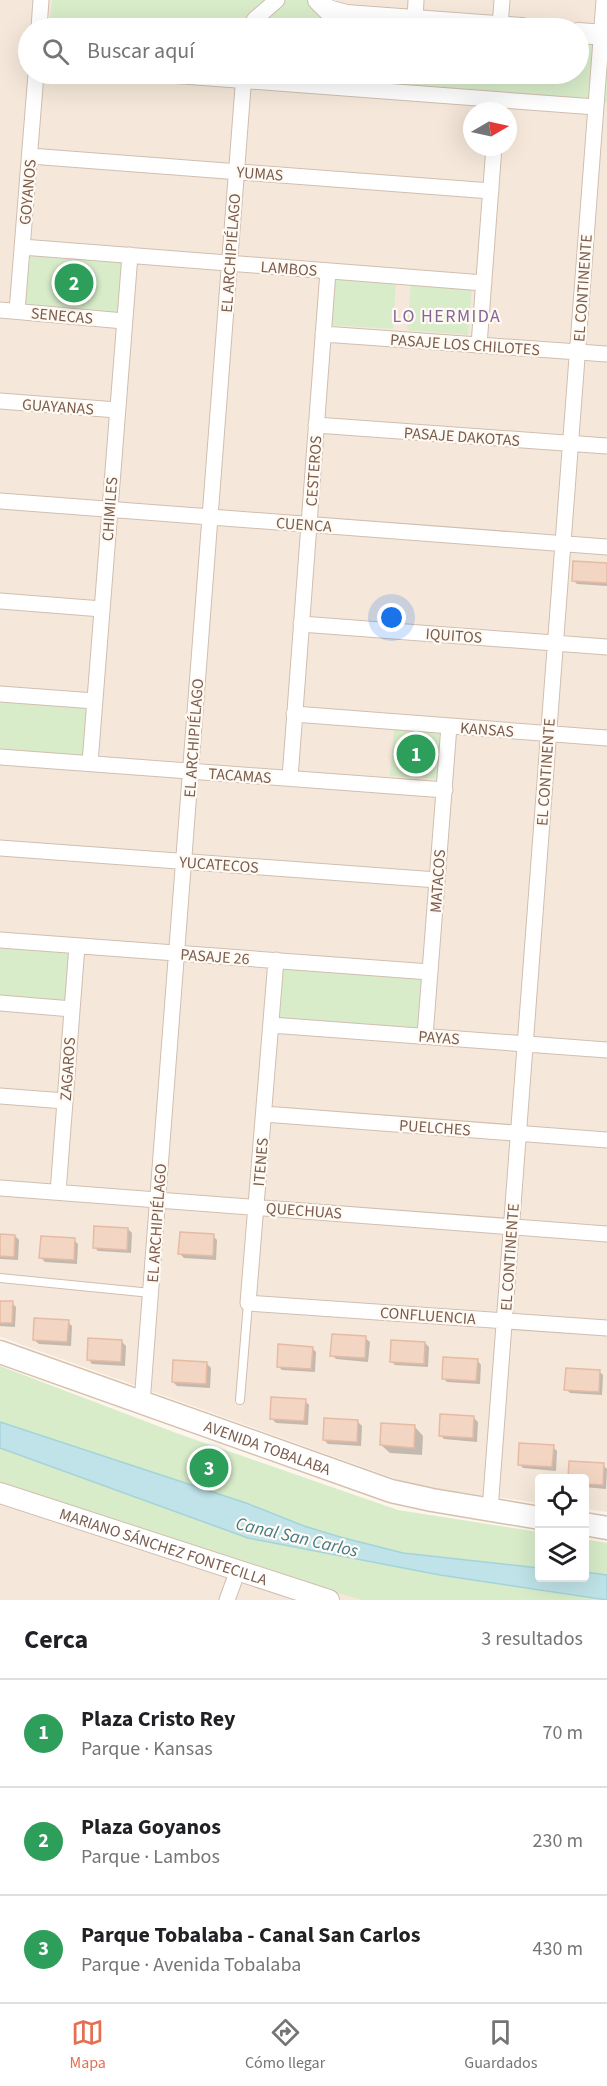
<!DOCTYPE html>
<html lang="es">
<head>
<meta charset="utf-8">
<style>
	:root { --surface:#fff; --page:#f2f2f2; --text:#202124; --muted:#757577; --line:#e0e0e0; --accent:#e76f51 }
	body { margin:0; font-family:"Source Sans 3",sans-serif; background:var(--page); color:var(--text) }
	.controls { position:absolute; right:18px; bottom:18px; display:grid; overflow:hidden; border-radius:6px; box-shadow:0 6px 24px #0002 }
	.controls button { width:54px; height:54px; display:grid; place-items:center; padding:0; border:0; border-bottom:2px solid var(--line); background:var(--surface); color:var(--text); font:30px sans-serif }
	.compass { position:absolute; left:463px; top:102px; width:54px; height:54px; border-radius:50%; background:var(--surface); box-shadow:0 6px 24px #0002; rotate:81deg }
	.you { position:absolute; left:392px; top:618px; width:21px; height:21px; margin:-15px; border:4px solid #fff; border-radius:50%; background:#1a73e8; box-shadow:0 0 0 9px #1a73e833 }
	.badge { display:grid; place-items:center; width:39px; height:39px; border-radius:50%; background:var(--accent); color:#fff; font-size:20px; font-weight:700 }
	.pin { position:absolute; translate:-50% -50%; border:3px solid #fff; box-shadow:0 2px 6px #0006 }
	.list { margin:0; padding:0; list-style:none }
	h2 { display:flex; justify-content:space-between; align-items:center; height:78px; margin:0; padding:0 24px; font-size:26px }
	h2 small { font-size:20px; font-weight:400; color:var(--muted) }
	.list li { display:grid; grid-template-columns:39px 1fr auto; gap:18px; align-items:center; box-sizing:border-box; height:108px; padding:0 24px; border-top:2px solid var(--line) }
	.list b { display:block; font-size:22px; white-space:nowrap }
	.list p { margin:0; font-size:20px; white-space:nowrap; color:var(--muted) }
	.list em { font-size:20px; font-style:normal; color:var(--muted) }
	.icon { flex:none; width:33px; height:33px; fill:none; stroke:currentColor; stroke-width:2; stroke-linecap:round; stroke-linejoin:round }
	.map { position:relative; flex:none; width:607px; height:1600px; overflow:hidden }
	.search { position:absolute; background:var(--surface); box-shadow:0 6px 24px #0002; left:18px; right:18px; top:18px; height:66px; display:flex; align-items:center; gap:15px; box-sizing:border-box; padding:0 21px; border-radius:33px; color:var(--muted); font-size:22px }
	.sheet { height:402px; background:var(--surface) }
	nav { display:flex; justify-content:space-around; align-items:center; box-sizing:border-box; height:84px; border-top:2px solid var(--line); background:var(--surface); font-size:16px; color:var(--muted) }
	nav a { display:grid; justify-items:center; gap:3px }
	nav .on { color:var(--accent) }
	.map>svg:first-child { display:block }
	.residential { fill:#f5e8da; fill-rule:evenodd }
	.green { fill:#d8ecc9 }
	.water { fill:#bfe3e8; stroke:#a5d3da; stroke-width:1.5 }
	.shadow { fill:#0003 }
	.building { fill:#f3d5c3; stroke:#e6bba3; stroke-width:1.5 }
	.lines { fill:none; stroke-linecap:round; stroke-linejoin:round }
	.service-casing { stroke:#d1beb0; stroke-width:10 }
	.minor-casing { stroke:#d1beb0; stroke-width:17 }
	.tertiary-casing { stroke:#d1beb0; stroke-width:22 }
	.secondary-casing { stroke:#d6c0b0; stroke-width:25 }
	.service { stroke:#fff; stroke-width:8 }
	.minor { stroke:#fff; stroke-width:15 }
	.tertiary { stroke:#fff; stroke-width:20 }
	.secondary { stroke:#fff; stroke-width:22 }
	.labels { text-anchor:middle; stroke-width:4.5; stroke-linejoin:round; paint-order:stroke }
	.street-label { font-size:16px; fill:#7a5c4d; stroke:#fffaf3 }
	.neighbourhood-label { font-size:18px; letter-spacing:1.5px; fill:#846695; stroke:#fffaf3 }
	.water-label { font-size:18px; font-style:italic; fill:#437c86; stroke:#fffaf3 }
</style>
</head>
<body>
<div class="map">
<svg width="607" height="1600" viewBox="0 0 607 1600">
	<rect width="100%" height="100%" fill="#fdf6ec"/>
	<!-- residential -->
	<path class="residential" d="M0,0H607V1512L585,1509L584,1478H540L539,1503L416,1486L0,1337ZM28,28H578V74H28ZM472,111H508V147H472Z
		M0,1485L246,1566L361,1600H0Z"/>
	<!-- green -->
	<path class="green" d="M52,0H309L326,20L432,28H49Z
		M579,41L607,43V103L263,74H578Z
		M27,251L125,259L121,318L21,307Z
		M335,278L396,282L393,329L332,325Z
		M411,284L472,288L468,335L407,330Z
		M0,696L90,703L86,760L0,753Z
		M394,729L442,732L439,779L390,776Z
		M0,943L70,948L67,1004L0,1000Z
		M281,967L424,978L421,1028L279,1019Z
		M0,1366L179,1434L398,1510L539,1532V1568L403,1553L340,1537L304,1526L246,1503L0,1422Z
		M0,1448L248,1538L440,1575L602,1600H361L246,1566L0,1485Z
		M584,1539L607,1543V1575L585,1572Z"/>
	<!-- water -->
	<path class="water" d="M0,1422L246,1503L304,1526L340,1537L403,1553L539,1568L540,1578H584L585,1572L607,1575V1600L440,1575L248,1538L0,1448Z"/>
	<!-- shadow -->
	<path class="shadow" d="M607,564V586L577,584L573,580Z
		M128,1229L132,1233L131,1253L98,1251L94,1247Z
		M0,1235L15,1236L19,1240L18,1260L0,1259Z
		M213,1236L217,1240L216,1260L184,1258L180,1254Z
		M74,1240L78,1244L77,1264L45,1262L41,1258Z
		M0,1302L12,1303L16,1307L15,1327L0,1326Z
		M68,1322L72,1326L71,1346L39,1344L34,1340Z
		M365,1338L370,1342L368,1362L336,1359L332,1355Z
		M122,1342L126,1346L125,1366L92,1364L88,1359Z
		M425,1343L429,1347L428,1367L395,1365L391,1361Z
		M312,1348L316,1352L315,1372L282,1370L278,1366Z
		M477,1360L481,1365L480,1384L447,1382L443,1378Z
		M207,1364L211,1368L210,1388L177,1386L173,1382Z
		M599,1371L603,1375L602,1395L570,1393L566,1389Z
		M305,1401L309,1405L308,1425L276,1423L272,1419Z
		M474,1418L478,1422L477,1442L444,1439L440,1435Z
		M358,1422L362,1426L361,1446L328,1444L324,1440Z
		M415,1427L423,1436L422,1455L390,1453L381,1445Z
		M553,1447L557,1451L556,1471L523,1468L519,1464Z
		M571,1463L603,1465L607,1469L606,1489L584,1487V1478H570Z"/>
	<!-- building -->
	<path class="building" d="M573,561L607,563V583L572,581Z
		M94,1226L128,1228L127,1250L93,1248Z
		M180,1232L214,1234L213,1256L178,1254Z
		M0,1234L15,1235L14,1257L0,1256Z
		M41,1236L75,1238L74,1260L39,1258Z
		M0,1301H13L12,1323H0Z
		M34,1318L69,1320L67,1342L33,1340Z
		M332,1334L366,1336L365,1358L330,1356Z
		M88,1338L122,1340L121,1362L87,1360Z
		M391,1340L425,1342L424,1364L390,1362Z
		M278,1344L313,1347L311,1369L277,1367Z
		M443,1357L478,1359L476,1381L442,1379Z
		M173,1360L207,1362L206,1384L172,1382Z
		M566,1368L600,1370L599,1392L564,1390Z
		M271,1397L306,1399L304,1421L270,1419Z
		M440,1414L474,1416L473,1438L439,1436Z
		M324,1418L358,1420L357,1442L323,1440Z
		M381,1423L415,1425L414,1448L380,1445Z
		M519,1443L554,1445L552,1467L518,1465Z
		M569,1461L604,1463L603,1485L584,1484V1478H568Z"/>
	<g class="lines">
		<defs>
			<path id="service" d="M0,1278L151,1293
				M240,1400L248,1303"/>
			<path id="minor" d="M415,20L416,0
				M500,27L502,0
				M39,28L41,0
				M249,28L255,19L277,0
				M156,74L596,107
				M30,156L491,191
				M22,247L484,283
				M0,310L124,321
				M17,311L36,74
				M323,334L607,354
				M479,345L494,147
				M0,401L117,410
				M316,425L607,446
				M0,501L607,547
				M0,601L102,609
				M301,624L607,647
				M0,694L95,701
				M294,714L607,738
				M0,757L445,790
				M90,763L130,255
				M290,778L328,271
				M0,848L437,880
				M0,940L430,972
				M276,960L248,1303L607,1328
				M0,1003L72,1009
				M271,1025L607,1050
				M425,1036L449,726
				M0,1096L65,1101
				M264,1114L607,1140
				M0,1188L607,1234
				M58,1192L77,946
				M142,1403L244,74
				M490,1510L604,0
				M227,1600L238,1570"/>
			<g id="tertiary">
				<path d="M318,0L328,10L346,15L522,28"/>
				<path d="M578,33L607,35"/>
				<path id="s1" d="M0,1493L329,1600"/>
			</g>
			<g id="secondary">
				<path id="s2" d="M0,1352L391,1491L432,1500L540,1518"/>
				<path d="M584,1524L607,1528"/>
			</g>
		</defs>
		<!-- service casing -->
		<use href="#service" class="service-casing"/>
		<!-- minor casing -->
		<use href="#minor" class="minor-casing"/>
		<!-- tertiary casing -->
		<use href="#tertiary" class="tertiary-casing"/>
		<!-- secondary casing -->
		<use href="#secondary" class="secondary-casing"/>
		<!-- service -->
		<use href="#service" class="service"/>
		<!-- minor -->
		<use href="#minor" class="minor"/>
		<!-- tertiary -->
		<use href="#tertiary" class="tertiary"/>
		<!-- secondary -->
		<use href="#secondary" class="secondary"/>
	</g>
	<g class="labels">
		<!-- street labels -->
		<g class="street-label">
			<text transform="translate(260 173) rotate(4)" y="6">YUMAS</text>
			<text transform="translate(27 192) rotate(-85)" y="6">GOYANOS</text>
			<text transform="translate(230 253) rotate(-86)" y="6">EL ARCHIPIÉLAGO</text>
			<text transform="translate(289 268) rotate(4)" y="6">LAMBOS</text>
			<text transform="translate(582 288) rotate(-86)" y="6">EL CONTINENTE</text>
			<text transform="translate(62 315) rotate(5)" y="6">SENECAS</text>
			<text transform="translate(465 344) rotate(4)" y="6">PASAJE LOS CHILOTES</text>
			<text transform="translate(58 406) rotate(4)" y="6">GUAYANAS</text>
			<text transform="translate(462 436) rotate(4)" y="6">PASAJE DAKOTAS</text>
			<text transform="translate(313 471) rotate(-86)" y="6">CESTEROS</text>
			<text transform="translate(109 509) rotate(-86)" y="6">CHIMILES</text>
			<text transform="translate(304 524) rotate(4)" y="6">CUENCA</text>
			<text transform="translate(454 635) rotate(4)" y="6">IQUITOS</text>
			<text transform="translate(487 729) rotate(4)" y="6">KANSAS</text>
			<text transform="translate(193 738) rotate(-86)" y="6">EL ARCHIPIÉLAGO</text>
			<text transform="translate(545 772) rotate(-86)" y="6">EL CONTINENTE</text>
			<text transform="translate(240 775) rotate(4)" y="6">TACAMAS</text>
			<text transform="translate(219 864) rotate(4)" y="6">YUCATECOS</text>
			<text transform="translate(437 881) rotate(-86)" y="6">MATACOS</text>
			<text transform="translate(215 956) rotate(4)" y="6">PASAJE 26</text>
			<text transform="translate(439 1037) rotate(4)" y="6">PAYAS</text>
			<text transform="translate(67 1069) rotate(-86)" y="6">ZAGAROS</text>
			<text transform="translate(435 1127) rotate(4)" y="6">PUELCHES</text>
			<text transform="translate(260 1162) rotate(-85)" y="6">ITENES</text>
			<text transform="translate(304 1210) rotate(4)" y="6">QUECHUAS</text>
			<text transform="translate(156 1223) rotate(-86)" y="6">EL ARCHIPIÉLAGO</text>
			<text transform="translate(509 1257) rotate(-86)" y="6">EL CONTINENTE</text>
			<text transform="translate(428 1315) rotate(4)" y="6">CONFLUENCIA</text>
			<text dy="6" stroke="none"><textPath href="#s2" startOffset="284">AVENIDA TOBALABA</textPath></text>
			<text dy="6" stroke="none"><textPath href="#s1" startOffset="172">MARIANO SÁNCHEZ FONTECILLA</textPath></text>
		</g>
		<!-- neighbourhood labels -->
		<g class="neighbourhood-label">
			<text x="447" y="322">LO HERMIDA</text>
		</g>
		<!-- water labels -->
		<g class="water-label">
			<text transform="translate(297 1537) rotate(13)" y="6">Canal San Carlos</text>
		</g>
	</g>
</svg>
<div class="controls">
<button><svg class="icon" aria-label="locate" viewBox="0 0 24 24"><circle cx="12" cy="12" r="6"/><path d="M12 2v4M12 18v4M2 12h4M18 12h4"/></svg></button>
<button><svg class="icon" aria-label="layers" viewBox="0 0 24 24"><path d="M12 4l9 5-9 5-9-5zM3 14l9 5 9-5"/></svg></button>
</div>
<svg class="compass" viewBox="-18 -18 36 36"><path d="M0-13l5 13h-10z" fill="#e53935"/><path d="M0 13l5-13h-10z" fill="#757577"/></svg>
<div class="you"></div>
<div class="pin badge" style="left:416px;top:754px;background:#2e9e5b">1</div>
<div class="pin badge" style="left:74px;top:283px;background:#2e9e5b">2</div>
<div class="pin badge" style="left:209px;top:1468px;background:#2e9e5b">3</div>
<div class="search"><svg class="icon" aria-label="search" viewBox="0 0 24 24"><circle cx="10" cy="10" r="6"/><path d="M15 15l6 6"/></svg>Buscar aquí</div>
</div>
<section class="sheet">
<h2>Cerca<small>3 resultados</small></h2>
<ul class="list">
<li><span class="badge" style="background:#2e9e5b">1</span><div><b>Plaza Cristo Rey</b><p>Parque · Kansas</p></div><em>70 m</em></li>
<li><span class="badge" style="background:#2e9e5b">2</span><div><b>Plaza Goyanos</b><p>Parque · Lambos</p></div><em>230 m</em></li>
<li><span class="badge" style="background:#2e9e5b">3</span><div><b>Parque Tobalaba - Canal San Carlos</b><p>Parque · Avenida Tobalaba</p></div><em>430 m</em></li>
</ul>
</section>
<nav>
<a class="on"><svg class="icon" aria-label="map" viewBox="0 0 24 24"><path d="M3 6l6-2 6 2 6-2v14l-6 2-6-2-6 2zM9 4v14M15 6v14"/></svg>Mapa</a>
<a><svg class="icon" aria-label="directions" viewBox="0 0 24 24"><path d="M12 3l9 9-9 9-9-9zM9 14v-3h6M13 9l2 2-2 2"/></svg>Cómo llegar</a>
<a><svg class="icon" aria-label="saved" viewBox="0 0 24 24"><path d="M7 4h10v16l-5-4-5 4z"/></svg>Guardados</a>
</nav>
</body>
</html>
